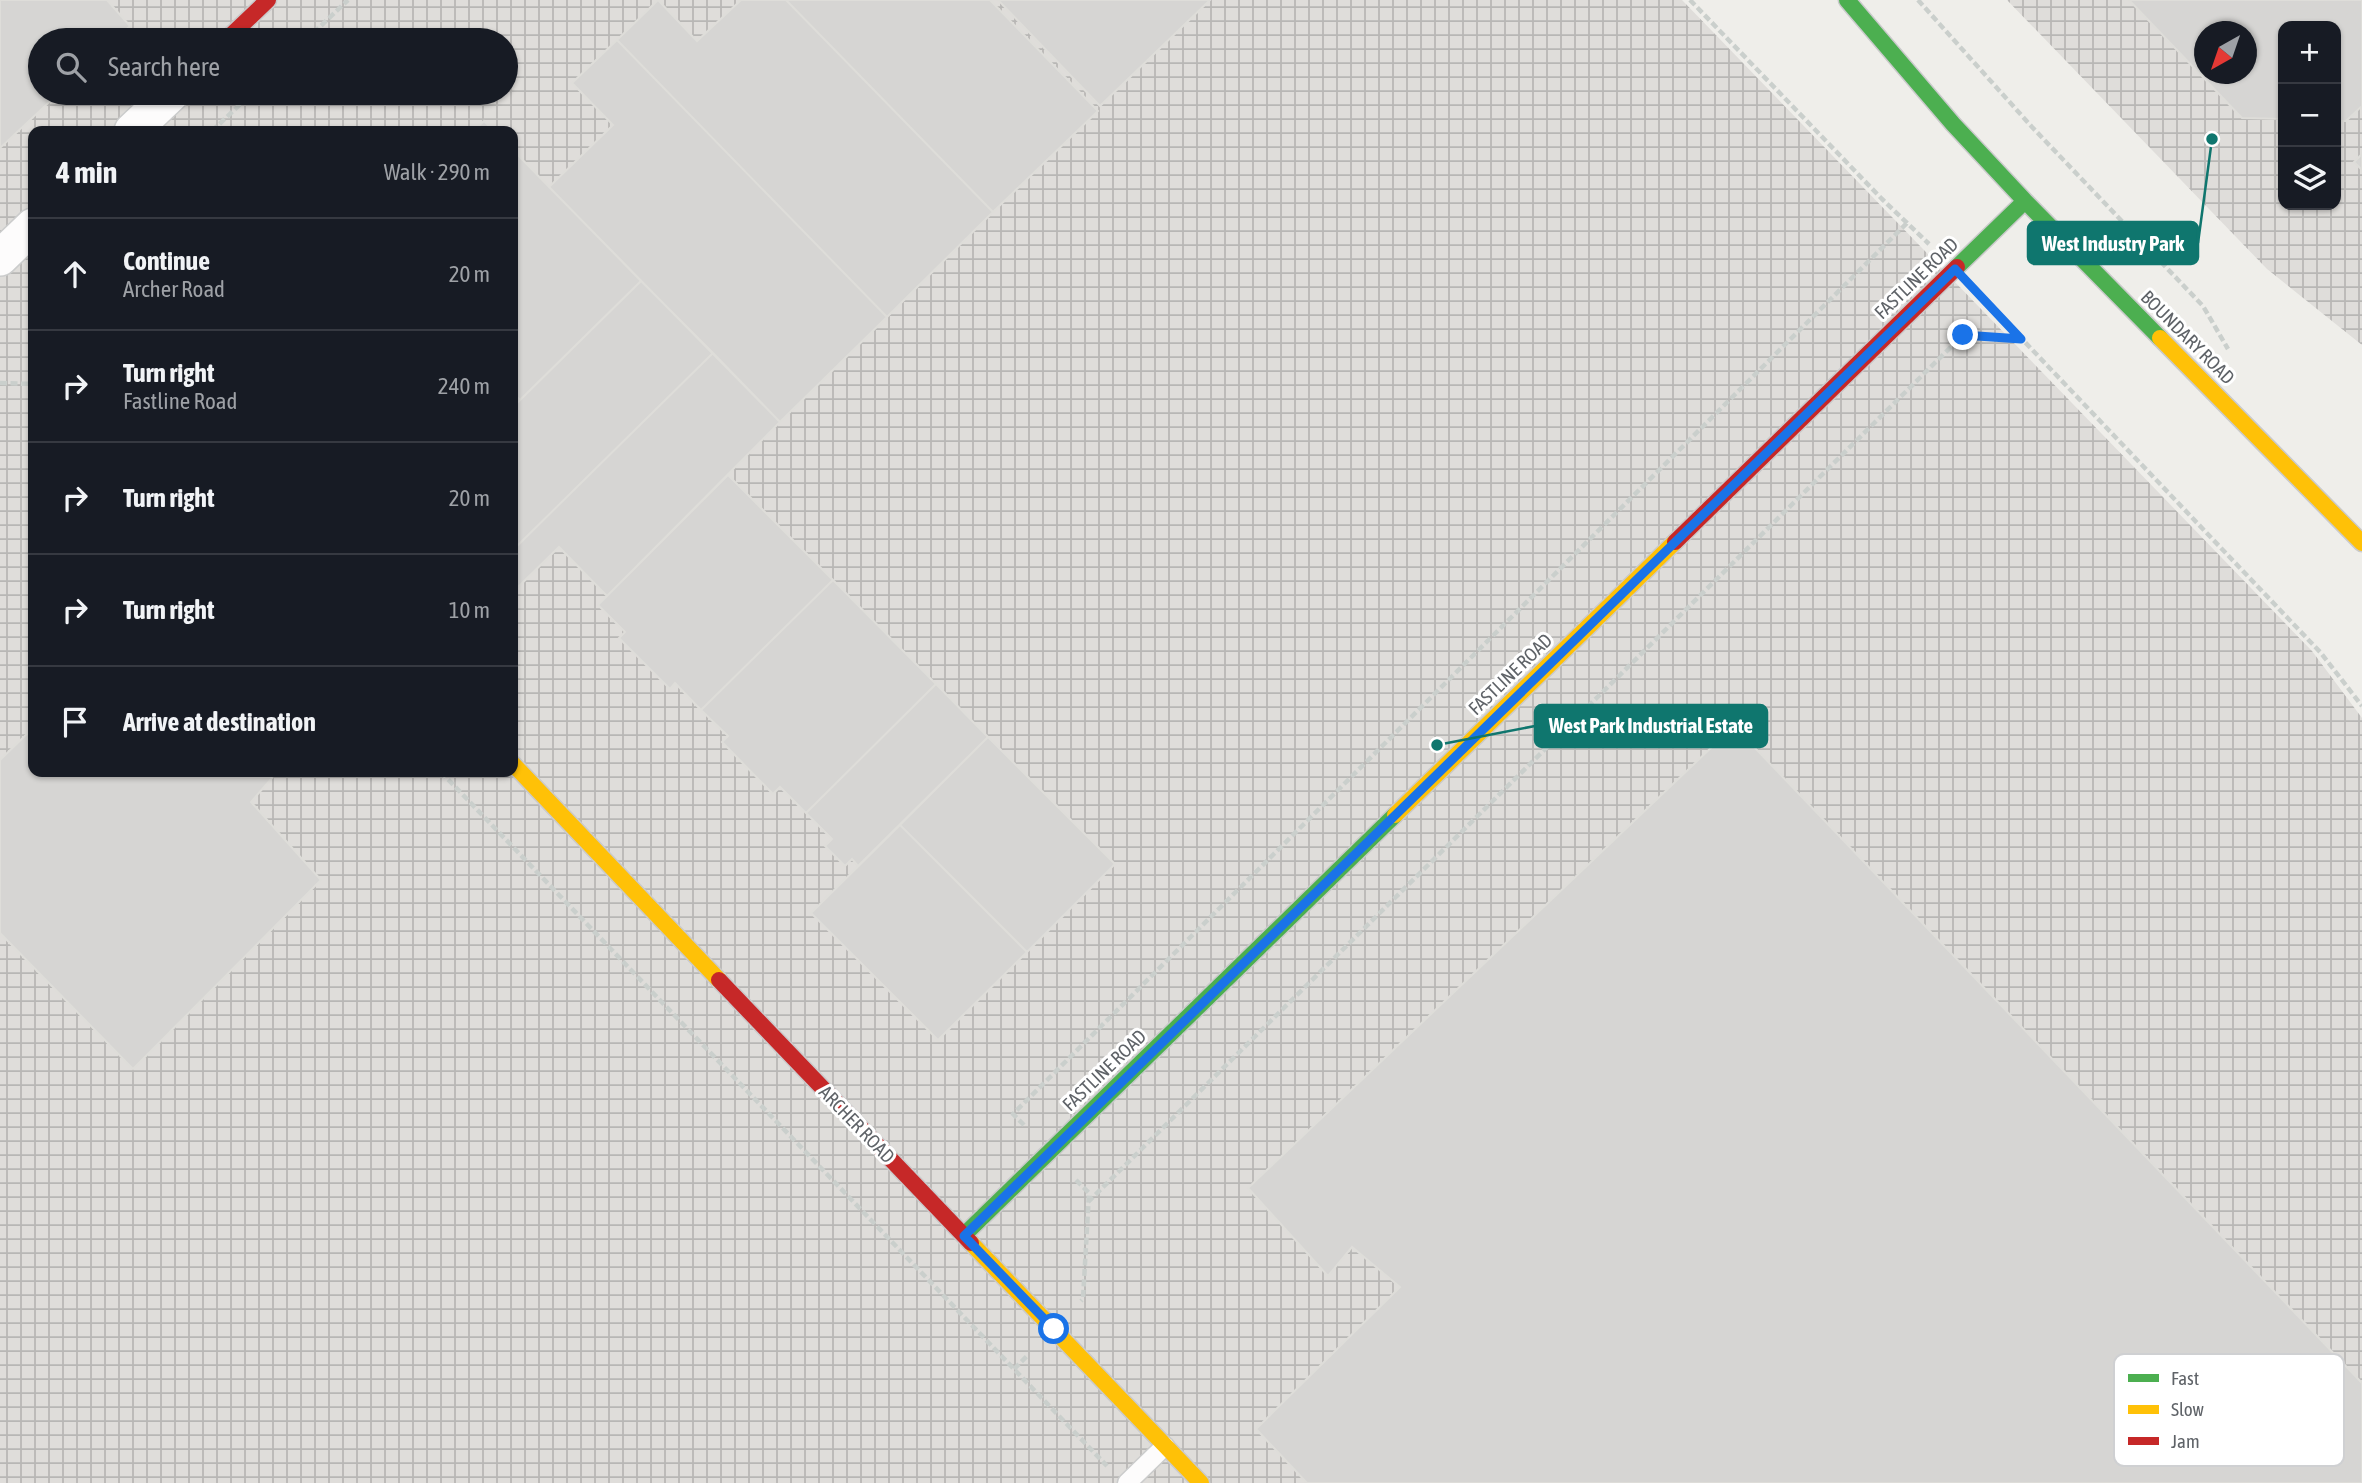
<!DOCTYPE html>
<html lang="en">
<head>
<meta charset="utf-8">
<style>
	:root { --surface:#171b24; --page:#242831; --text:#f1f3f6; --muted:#9ea1a6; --line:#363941 }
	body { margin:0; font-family:"Asap Condensed",sans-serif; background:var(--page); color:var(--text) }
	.controls { position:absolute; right:21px; top:21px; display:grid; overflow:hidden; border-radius:14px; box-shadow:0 2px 5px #0004 }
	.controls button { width:63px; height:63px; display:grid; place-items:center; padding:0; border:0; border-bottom:2px solid var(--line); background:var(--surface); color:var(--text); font:35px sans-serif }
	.compass { position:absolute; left:2194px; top:21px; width:63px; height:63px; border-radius:50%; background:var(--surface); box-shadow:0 2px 5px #0004; rotate:220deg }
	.stop { position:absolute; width:21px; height:21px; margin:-16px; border:5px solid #1a73e8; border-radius:50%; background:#fff }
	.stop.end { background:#1a73e8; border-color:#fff; box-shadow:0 2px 7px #0008 }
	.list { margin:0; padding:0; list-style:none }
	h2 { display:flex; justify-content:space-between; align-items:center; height:91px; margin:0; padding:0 28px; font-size:30px }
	h2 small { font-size:23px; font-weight:400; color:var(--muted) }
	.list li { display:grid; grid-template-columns:46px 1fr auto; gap:21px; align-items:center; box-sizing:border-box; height:112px; padding:0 28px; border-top:2px solid var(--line) }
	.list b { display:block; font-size:26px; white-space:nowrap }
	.list p { margin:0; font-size:23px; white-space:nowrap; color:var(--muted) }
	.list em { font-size:23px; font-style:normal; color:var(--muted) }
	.icon { flex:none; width:38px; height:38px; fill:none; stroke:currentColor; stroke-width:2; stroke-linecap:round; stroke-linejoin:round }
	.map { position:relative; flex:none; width:2362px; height:1483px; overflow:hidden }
	.search { position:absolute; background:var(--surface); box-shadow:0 2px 5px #0004; left:28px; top:28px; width:490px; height:77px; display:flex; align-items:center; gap:18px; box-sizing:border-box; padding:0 24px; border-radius:38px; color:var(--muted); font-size:26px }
	.panel { position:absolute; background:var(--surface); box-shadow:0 2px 5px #0004; left:28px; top:126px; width:490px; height:651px; border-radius:14px }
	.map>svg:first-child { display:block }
	.industrial { fill:url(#industrial-grid); fill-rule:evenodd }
	.building { fill:#d6d5d3; stroke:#deddd9; stroke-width:2; fill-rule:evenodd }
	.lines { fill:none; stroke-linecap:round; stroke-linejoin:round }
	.lane-casing { stroke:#cbcccc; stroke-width:21 }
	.street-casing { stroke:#cbcccc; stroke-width:38 }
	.fast-casing { stroke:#cacacb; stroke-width:19 }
	.slow-casing { stroke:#cacacb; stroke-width:19 }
	.jam-casing { stroke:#cacacb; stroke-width:19 }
	.path { stroke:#cacfcc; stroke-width:4.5; stroke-dasharray:7 3.5; stroke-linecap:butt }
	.lane { stroke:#fdfcfc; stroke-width:18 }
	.street { stroke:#fdfcfc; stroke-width:35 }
	.fast { stroke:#4caf50; stroke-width:16 }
	.slow { stroke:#ffc107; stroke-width:16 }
	.jam { stroke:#c62828; stroke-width:16 }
	.route { stroke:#1a73e8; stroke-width:9 }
	.labels { text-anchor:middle; stroke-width:6; stroke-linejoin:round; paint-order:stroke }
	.street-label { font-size:19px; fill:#5f6368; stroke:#fff }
	.key { fill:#fff; stroke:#cfd0d2; stroke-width:2 }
	.key-label { font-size:19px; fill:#5f6368 }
	.leader { fill:none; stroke:#0f766e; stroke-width:2.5 }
	.callout-dot { fill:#0f766e; stroke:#fff; stroke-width:2.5 }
	.callout { fill:#0f766e; stroke:#0f766e; stroke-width:2.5 }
	.callout-label { font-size:21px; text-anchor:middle; font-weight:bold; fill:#fff }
</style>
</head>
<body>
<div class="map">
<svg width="2362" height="1483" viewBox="0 0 2362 1483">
	<defs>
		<pattern id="industrial-grid" width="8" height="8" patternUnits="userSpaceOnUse" patternTransform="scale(1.75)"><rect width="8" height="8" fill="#dfddda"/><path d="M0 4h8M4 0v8" fill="none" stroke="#b8b7b5"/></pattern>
	</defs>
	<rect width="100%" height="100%" fill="#efeeea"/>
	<!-- industrial -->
	<path class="industrial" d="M0,0H1682L2312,651L2362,718V1483H0ZM40,40H506V93H40ZM33,131H513V772H33Z
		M2007,0H2362V345L2267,269ZM2283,26H2336V205H2283ZM2204,32H2246V74H2204Z"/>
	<!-- building -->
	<path class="building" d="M0,0H107L130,26L114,40H40V93H59L0,148Z
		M658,0L697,41L741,0H786L993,212L887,317L617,40Z
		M786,0H990L1098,111L993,212Z
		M998,0H1210L1100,106Z
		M2129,0H2362V106L2346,121H2336V26H2283V119L2242,118ZM2204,32H2246V74H2204Z
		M617,40L887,317L780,422L549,187L613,125L572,83Z
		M484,121L494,131H473Z
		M513,150L641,281L520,400L513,393Z
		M2362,154V170L2354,162Z
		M641,281L713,353L513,550V505L515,503L513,500V407Z
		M713,353L780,422L607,596L559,547L513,592V550Z
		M513,393L520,400L513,407Z
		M728,475L833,580L701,710L675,683L670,689L619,638L625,632L598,605Z
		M833,580L936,684L806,813L780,787L773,794L722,742L728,736L701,710Z
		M936,684L988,737L858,866L852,859L845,866L825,846L832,839L806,813Z
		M1734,726L2362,1383V1483H1307L1256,1429L1400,1287L1352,1247L1328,1276L1248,1188Z
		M33,728V772H266L272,778L251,802L321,880L133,1069L0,933V760Z
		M988,737L1115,864L1027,952L900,825Z
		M900,825L1027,952L938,1040L811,913Z"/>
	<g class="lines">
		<defs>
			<path id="lane" d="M1127,1483L1165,1446"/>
			<path id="street" d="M132,131L172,93
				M0,258L33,226"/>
			<path id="fast" d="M1847,0L1953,124L2025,201L2160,338
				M1957,267L2025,201
				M964,1235L1395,815"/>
			<path id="slow" d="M2160,338L2362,543
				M513,764L719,980
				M1395,815L1675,542
				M971,1243L1201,1483"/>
			<path id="jam" d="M226,40L268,0
				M1675,542L1957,267
				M719,980L971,1243"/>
		</defs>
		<!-- lane casing -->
		<use href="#lane" class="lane-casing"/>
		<!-- street casing -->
		<use href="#street" class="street-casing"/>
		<!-- fast casing -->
		<use href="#fast" class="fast-casing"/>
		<!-- slow casing -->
		<use href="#slow" class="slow-casing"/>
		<!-- jam casing -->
		<use href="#jam" class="jam-casing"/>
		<!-- path -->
		<path class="path" d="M1690,0L1882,199L1929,244
			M1918,0L2032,127L2203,306L2228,349
			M306,40L348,0
			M212,131L252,93
			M1982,297L2321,653L2362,706
			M0,383L33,384
			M441,772L1107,1466
			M1024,1125L1013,1114L1907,223
			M1076,1180L1089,1193L1083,1299L1081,1301
			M1088,1202L1963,335L2021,339
			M1014,1369L1028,1355"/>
		<!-- lane -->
		<use href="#lane" class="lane"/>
		<!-- street -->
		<use href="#street" class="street"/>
		<!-- fast -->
		<use href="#fast" class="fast"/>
		<!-- slow -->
		<use href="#slow" class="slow"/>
		<!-- jam -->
		<use href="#jam" class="jam"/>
	</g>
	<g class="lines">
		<!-- route -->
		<path class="route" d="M1054,1329L964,1236L1955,269L2021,339L1963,335"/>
	</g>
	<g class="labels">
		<!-- street labels -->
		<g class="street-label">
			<text transform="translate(1916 278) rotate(-44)" y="7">FASTLINE ROAD</text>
			<text transform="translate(2188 337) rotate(45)" y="7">BOUNDARY ROAD</text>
			<text transform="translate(1510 674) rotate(-44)" y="7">FASTLINE ROAD</text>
			<text transform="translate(1104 1070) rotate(-44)" y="7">FASTLINE ROAD</text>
			<text transform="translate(857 1124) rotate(46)" y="7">ARCHER ROAD</text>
		</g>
	</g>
	<!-- legend -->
	<rect x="2114" y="1354" width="230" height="112" rx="10" class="key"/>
	<rect x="2128" y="1374" width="31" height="8" fill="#4caf50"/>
	<rect x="2128" y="1405" width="31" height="9" fill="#ffc107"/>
	<rect x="2128" y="1437" width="31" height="8" fill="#c62828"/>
	<g class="key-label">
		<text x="2171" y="1385">Fast</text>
		<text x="2171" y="1416">Slow</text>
		<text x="2171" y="1448">Jam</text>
	</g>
	<!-- callouts -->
	<path class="leader" d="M2212 139L2198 243M1437 745L1535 726"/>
	<g class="callout-dot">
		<circle cx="2212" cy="139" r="7"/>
		<circle cx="1437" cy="745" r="7"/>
	</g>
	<g class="callout">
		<rect x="2028" y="222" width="170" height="42" rx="7"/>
		<rect x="1535" y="705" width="232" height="42" rx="7"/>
	</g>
	<g class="callout-label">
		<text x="2113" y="251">West Industry Park</text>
		<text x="1651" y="733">West Park Industrial Estate</text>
	</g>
</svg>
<div class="controls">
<button>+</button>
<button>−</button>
<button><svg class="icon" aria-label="layers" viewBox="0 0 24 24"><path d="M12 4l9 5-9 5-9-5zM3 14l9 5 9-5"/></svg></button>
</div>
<svg class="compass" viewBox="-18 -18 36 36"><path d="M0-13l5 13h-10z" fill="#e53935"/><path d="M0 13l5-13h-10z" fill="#9ea1a6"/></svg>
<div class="stop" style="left:1054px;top:1329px"></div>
<div class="stop end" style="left:1963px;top:335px"></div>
<div class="search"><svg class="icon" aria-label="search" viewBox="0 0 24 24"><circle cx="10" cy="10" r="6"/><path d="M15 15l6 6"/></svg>Search here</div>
<section class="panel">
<h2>4 min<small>Walk · 290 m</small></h2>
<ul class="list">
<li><svg class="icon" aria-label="ahead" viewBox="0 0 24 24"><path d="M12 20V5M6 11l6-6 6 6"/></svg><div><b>Continue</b><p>Archer Road</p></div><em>20 m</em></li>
<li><svg class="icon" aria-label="right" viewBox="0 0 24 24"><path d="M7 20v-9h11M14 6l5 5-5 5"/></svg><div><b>Turn right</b><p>Fastline Road</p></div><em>240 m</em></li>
<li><svg class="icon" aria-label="right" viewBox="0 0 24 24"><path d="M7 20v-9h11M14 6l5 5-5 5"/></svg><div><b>Turn right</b></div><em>20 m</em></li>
<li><svg class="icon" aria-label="right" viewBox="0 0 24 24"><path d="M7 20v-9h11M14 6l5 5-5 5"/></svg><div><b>Turn right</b></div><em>10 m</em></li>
<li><svg class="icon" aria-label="arrive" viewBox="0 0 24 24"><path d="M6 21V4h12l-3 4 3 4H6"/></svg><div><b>Arrive at destination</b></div></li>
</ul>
</section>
</div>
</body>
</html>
